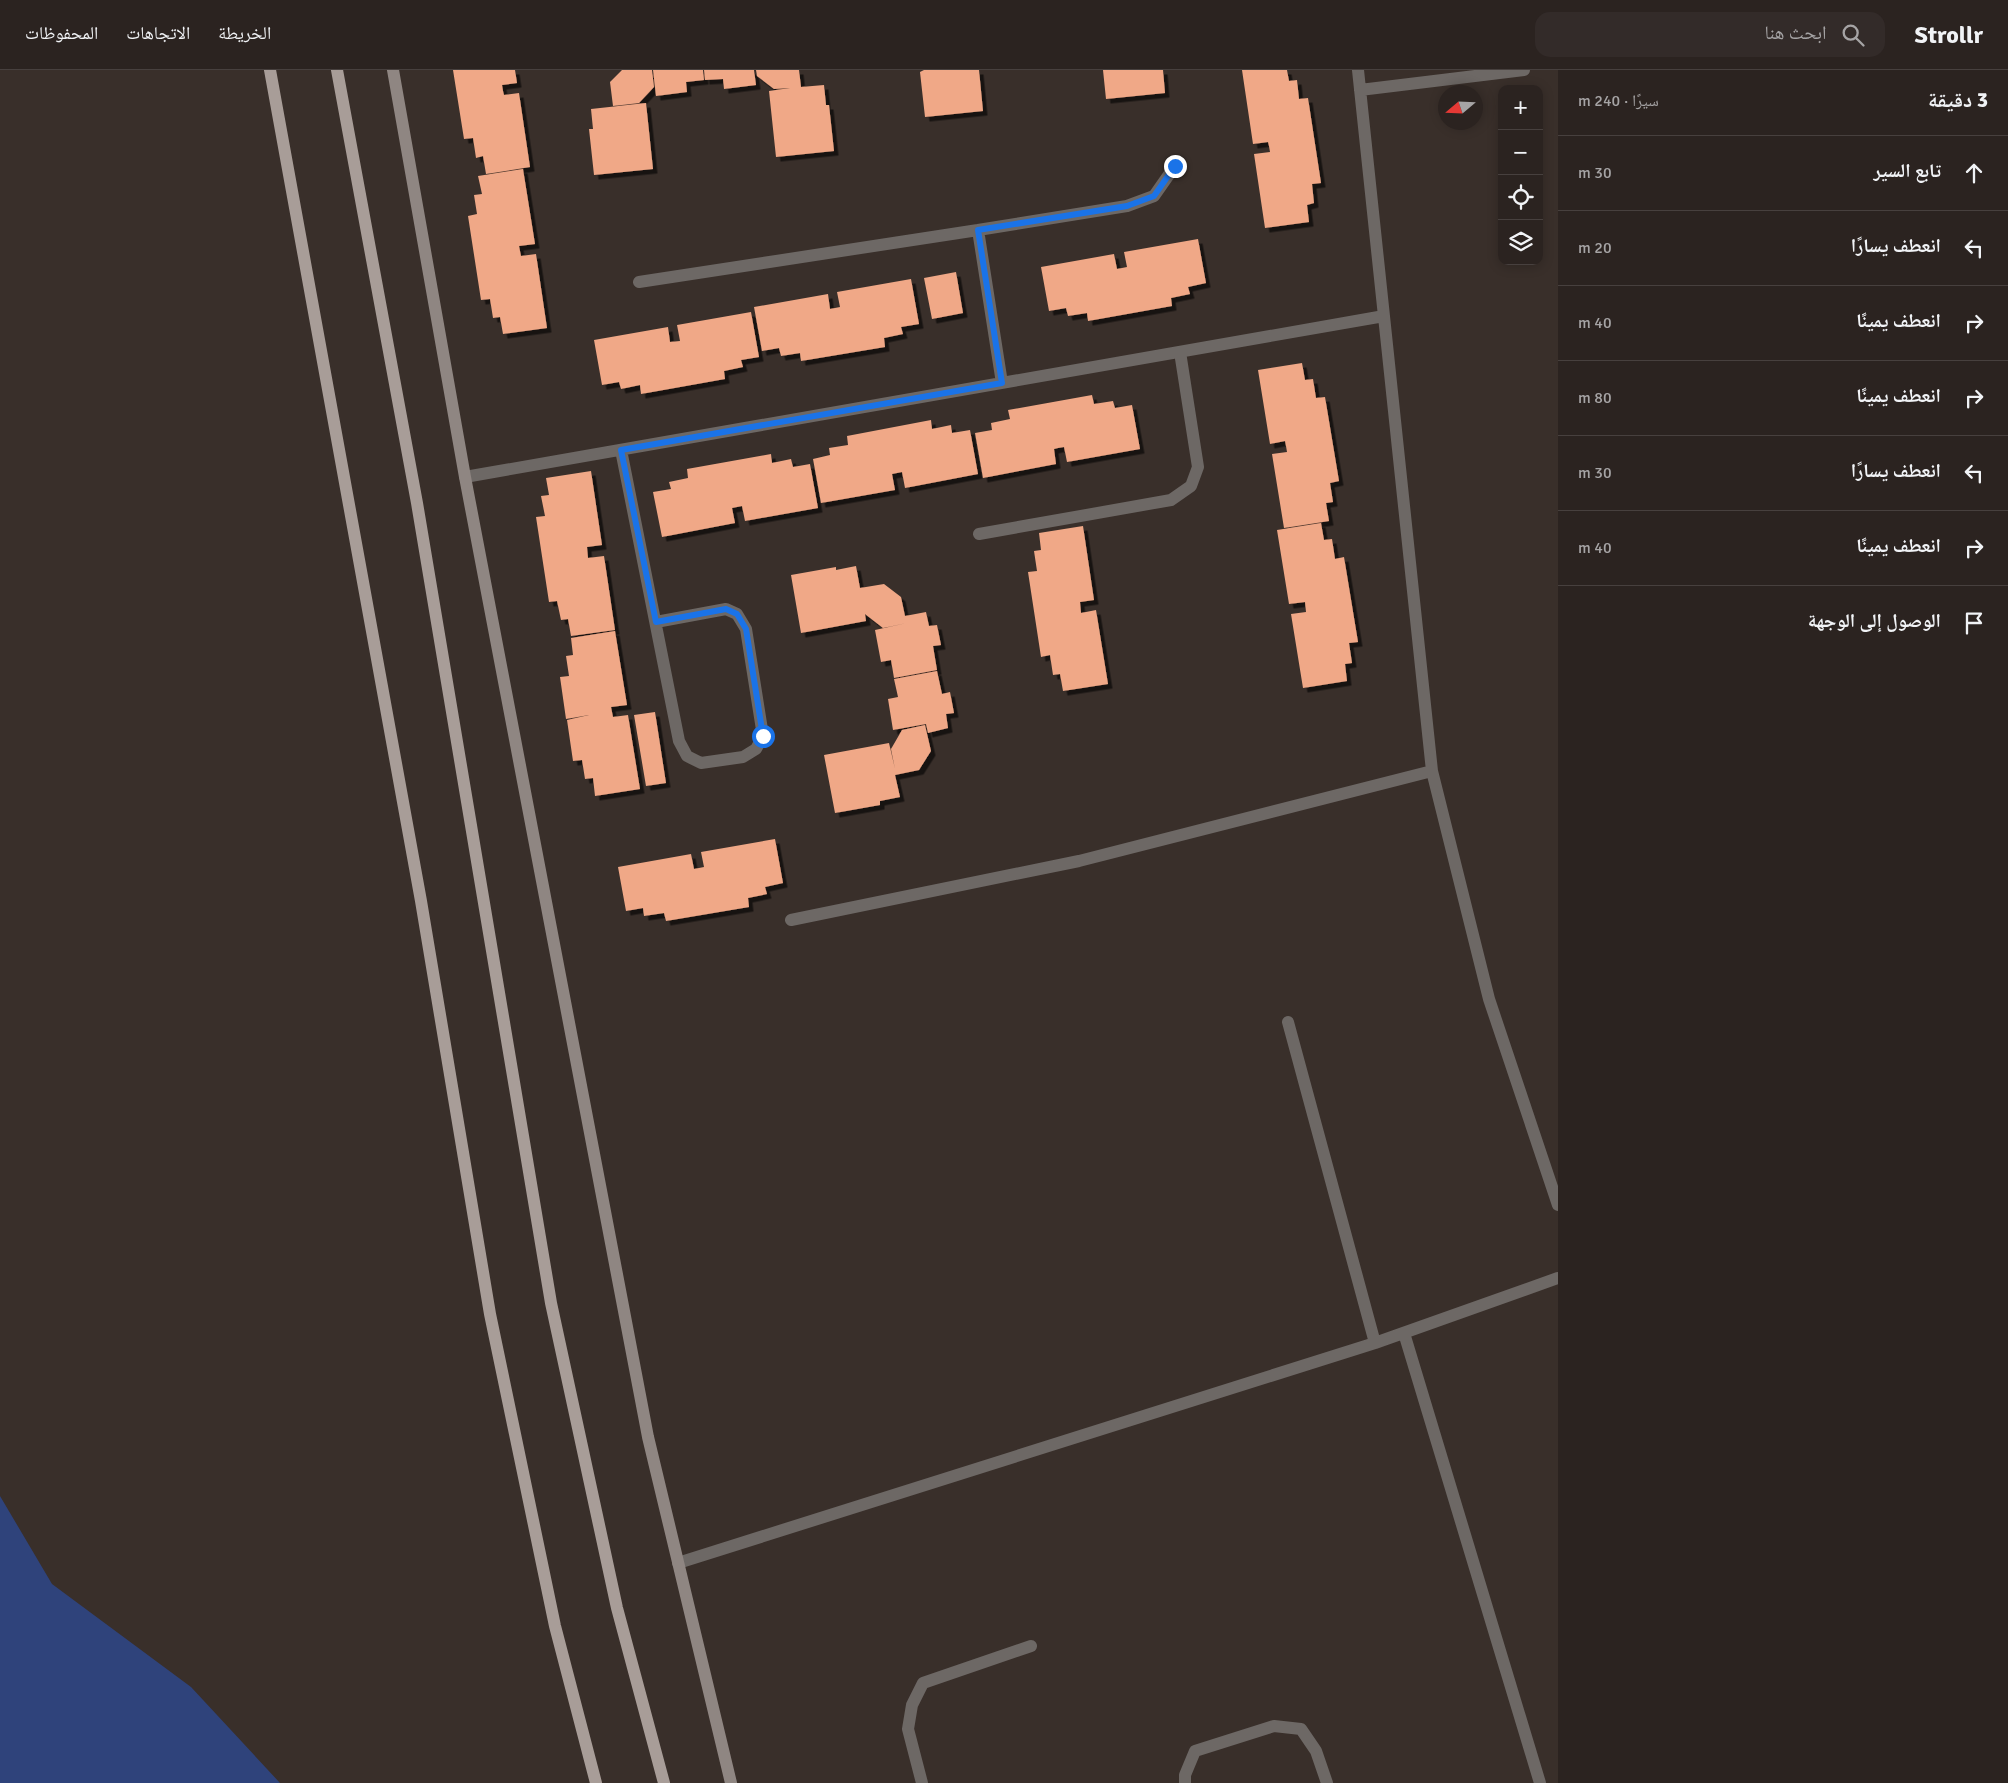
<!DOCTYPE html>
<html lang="ar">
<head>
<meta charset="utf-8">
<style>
	:root { --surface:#2b2320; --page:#332b29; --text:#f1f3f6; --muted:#a6a4a5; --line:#47403e }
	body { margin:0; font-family:Signika,"Noto Naskh Arabic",sans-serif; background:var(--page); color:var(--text); direction:rtl }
	.controls { position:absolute; right:15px; top:15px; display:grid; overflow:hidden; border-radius:10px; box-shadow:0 2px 12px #0003 }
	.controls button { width:45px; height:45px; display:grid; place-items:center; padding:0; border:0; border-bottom:1px solid var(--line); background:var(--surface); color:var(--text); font:25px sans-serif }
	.compass { position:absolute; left:1438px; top:15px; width:45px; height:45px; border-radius:50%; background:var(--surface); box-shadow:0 2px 12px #0003; rotate:251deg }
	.stop { position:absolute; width:15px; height:15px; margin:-11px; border:4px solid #1a73e8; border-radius:50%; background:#fff }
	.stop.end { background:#1a73e8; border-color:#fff; box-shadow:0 1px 5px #0008 }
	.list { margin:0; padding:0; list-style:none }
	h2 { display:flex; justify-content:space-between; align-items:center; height:65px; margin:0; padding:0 20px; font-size:21px }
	h2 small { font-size:16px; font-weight:400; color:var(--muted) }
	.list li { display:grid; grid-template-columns:32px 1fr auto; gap:15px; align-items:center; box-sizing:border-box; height:75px; padding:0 20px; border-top:1px solid var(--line) }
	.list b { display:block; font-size:19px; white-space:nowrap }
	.list em { font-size:16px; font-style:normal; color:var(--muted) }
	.icon { flex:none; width:28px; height:28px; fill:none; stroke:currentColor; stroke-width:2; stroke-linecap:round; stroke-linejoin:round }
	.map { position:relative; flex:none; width:1558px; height:1713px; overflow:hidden; direction:ltr }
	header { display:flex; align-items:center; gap:30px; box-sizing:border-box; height:70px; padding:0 25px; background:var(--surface); border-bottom:1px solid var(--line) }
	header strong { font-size:24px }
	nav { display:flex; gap:28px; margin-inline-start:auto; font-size:18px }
	.search { width:350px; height:45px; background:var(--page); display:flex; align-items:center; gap:12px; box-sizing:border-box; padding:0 18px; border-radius:15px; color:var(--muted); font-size:19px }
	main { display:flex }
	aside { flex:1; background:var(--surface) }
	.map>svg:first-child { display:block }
	.water { fill:#2f437b }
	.building { fill:#f0a887; filter:url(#shadow) }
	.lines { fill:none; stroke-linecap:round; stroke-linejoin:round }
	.street { stroke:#6d6865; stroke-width:12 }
	.secondary { stroke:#8f8682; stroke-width:12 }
	.primary { stroke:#a89d98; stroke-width:12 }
	.route { stroke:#1a73e8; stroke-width:6 }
</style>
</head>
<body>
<header>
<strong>Strollr</strong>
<div class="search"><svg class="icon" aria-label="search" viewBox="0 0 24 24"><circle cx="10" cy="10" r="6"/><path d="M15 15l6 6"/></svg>ابحث هنا</div>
<nav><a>الخريطة</a><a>الاتجاهات</a><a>المحفوظات</a></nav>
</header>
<main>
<aside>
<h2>3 دقيقة<small>سيرًا · 240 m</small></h2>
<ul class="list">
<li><svg class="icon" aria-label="ahead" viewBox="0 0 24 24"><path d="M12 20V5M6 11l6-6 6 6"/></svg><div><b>تابع السير</b></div><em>30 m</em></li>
<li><svg class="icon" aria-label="left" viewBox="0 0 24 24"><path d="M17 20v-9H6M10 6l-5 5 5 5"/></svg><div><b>انعطف يسارًا</b></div><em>20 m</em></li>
<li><svg class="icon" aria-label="right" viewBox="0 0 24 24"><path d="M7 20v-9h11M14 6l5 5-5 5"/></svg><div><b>انعطف يمينًا</b></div><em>40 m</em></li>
<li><svg class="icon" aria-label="right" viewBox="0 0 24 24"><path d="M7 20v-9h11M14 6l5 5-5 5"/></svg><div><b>انعطف يمينًا</b></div><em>80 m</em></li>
<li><svg class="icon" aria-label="left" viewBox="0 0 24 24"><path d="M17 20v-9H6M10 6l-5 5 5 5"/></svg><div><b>انعطف يسارًا</b></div><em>30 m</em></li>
<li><svg class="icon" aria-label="right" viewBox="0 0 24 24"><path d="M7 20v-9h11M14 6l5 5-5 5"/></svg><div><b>انعطف يمينًا</b></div><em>40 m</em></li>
<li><svg class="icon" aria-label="arrive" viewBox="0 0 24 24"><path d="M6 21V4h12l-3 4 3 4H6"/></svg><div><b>الوصول إلى الوجهة</b></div></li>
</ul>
</aside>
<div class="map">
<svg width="1558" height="1713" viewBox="0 0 1558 1713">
	<defs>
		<filter id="shadow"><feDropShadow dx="4.5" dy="4.5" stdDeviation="0" flood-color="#0009"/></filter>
	</defs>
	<rect width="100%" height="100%" fill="#392f2a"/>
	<!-- water -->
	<path class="water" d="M0,1426L52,1514L191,1617L280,1713H0Z"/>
	<!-- building -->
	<path class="building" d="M453,0H515L517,13L502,15L503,21L504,25L519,23L530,97L486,104L483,86L476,88L473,68L464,69Z
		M622,0H652L654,17L639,33L613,36L610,12Z
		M653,0H703L704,10L686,12L687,22L656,26Z
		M704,0H754L756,15L724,19L723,9L705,10Z
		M756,0H799L801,17L824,15L826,35H829L834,81L776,87L769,21L790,18L774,19L757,6Z
		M924,0H979L983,41L925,47L920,2Z
		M1103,0H1163L1165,23L1106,29Z
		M1242,0H1287L1289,11L1297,10L1299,29L1308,28L1321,113L1312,114L1314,133L1307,135L1309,152L1265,158L1254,84L1270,82L1269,76L1268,72L1253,74Z
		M646,33L653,99L594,105L589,59H593L591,39Z
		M523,99L535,174L519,176L521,186L536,184L547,258L503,264L500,247L493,248L490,229L481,230L468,146L477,144L474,125L482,124L478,106Z
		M1198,169L1206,213L1188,217L1190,224L1171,228L1172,236L1088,251L1087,243L1068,246L1066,238L1049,241L1041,197L1114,184L1117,199L1127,197L1124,182Z
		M956,202L963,243L932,249L924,208Z
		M911,209L919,254L901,257L903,264L884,268L885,277L801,291L800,283L781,286L779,278L762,281L754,237L828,224L830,239L840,237L837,222Z
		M751,242L759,287L741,290L743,297L724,301L725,309L641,324L640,315L621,319L619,312L602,315L594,270L668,257L670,272L680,271L677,255Z
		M1302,293L1305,310L1313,309L1316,328L1325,327L1339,411L1330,413L1333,432L1326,433L1329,451L1284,458L1272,384L1287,382L1286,376L1285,371L1270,374L1258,300Z
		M1092,325L1094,334L1113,331L1115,338L1132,335L1140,379L1067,392L1064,377L1058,378L1054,379L1056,394L983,408L975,363L992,360L991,353L1010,349L1008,340Z
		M931,350L932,359L951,355L952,363L970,360L978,404L905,418L902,402L892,404L895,420L821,433L813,389L830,385L829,378L848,375L847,366Z
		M771,384L772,393L791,389L793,397L810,394L818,438L745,451L742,436L732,438L735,453L662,467L653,422L671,419L669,412L688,408L687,399Z
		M591,401L602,475L587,477L588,488L604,486L615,560L571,566L568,549L561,550L557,531L549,532L536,447L545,446L541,426L549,425L546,408Z
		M1321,453L1324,470L1332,469L1335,489L1344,487L1358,572L1349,573L1352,593L1345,594L1347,611L1303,618L1291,544L1306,542L1305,532L1289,534L1277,460Z
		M1083,456L1094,530L1080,532L1081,543L1096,540L1108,614L1063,621L1060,604L1053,605L1050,585L1041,587L1028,502L1037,501L1034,481L1041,480L1039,463Z
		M856,496L860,518L884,514L901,527L905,546L926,542L929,556L937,555L941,575L933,576L937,600L894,608L891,590L881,592L875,560L907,553L883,558L865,544L866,551L801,563L791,505L836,497V500Z
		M615,561L627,635L611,637L613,647L628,645L640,719L595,726L593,708L585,709L582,690L573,691L567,650L589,645L566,649L560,607L569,606L566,586L573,585L571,568Z
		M937,601L942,624L950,622L954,643L946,644L948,658L928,663L926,654L893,660L888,629L898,627L894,609Z
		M655,642L666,713L646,716L634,645Z
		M925,655L931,681L919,700L895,705L900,727L880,731V735L835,743L824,685L889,673L895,699L891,679L902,660Z
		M775,769L783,813L765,817L767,824L748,828L749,837L666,851L664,843L644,846L643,838L626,841L618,797L691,784L694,799L704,797L701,782Z"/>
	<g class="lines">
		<!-- street -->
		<path class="street" d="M1358,0L1432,701L1489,929L1558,1135
			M1360,20L1524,0
			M978,160L1127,136L1154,126L1175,96
			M639,212L978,160L1002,313
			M621,380L679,671L687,686L701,693L743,687L756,679L763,666L746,559L737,544L726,539L656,552
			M465,407L1384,246
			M979,464L1171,430L1191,416L1198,397L1180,282
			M791,850L1079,791L1432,701
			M1288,952L1375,1273
			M1404,1263L1540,1713
			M678,1493L1375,1273L1558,1208
			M922,1713L908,1659L912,1635L923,1613L1031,1576
			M1185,1713V1705L1195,1681L1274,1656L1301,1659L1316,1681L1327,1713"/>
		<!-- secondary -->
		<path class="secondary" d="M393,0L465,407L648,1367L731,1713"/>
		<!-- primary -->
		<path class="primary" d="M270,0L421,831L490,1244L555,1556L596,1713
			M337,0L417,433L551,1233L617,1538L664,1713"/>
	</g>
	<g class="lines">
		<!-- route -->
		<path class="route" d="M763,666L746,559L737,544L726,539L656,552L621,380L1002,313L978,160L1127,136L1154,126L1175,96"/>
	</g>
</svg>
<div class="controls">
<button>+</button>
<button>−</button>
<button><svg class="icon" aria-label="locate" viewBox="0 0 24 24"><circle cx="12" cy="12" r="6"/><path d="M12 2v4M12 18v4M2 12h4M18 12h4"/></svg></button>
<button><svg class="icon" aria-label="layers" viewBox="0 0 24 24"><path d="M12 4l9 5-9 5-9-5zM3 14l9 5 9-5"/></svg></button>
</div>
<svg class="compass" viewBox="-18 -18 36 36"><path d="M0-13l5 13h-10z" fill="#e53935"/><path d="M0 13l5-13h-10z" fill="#a6a4a5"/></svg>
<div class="stop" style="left:763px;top:666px"></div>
<div class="stop end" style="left:1175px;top:96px"></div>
</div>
</main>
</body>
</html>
